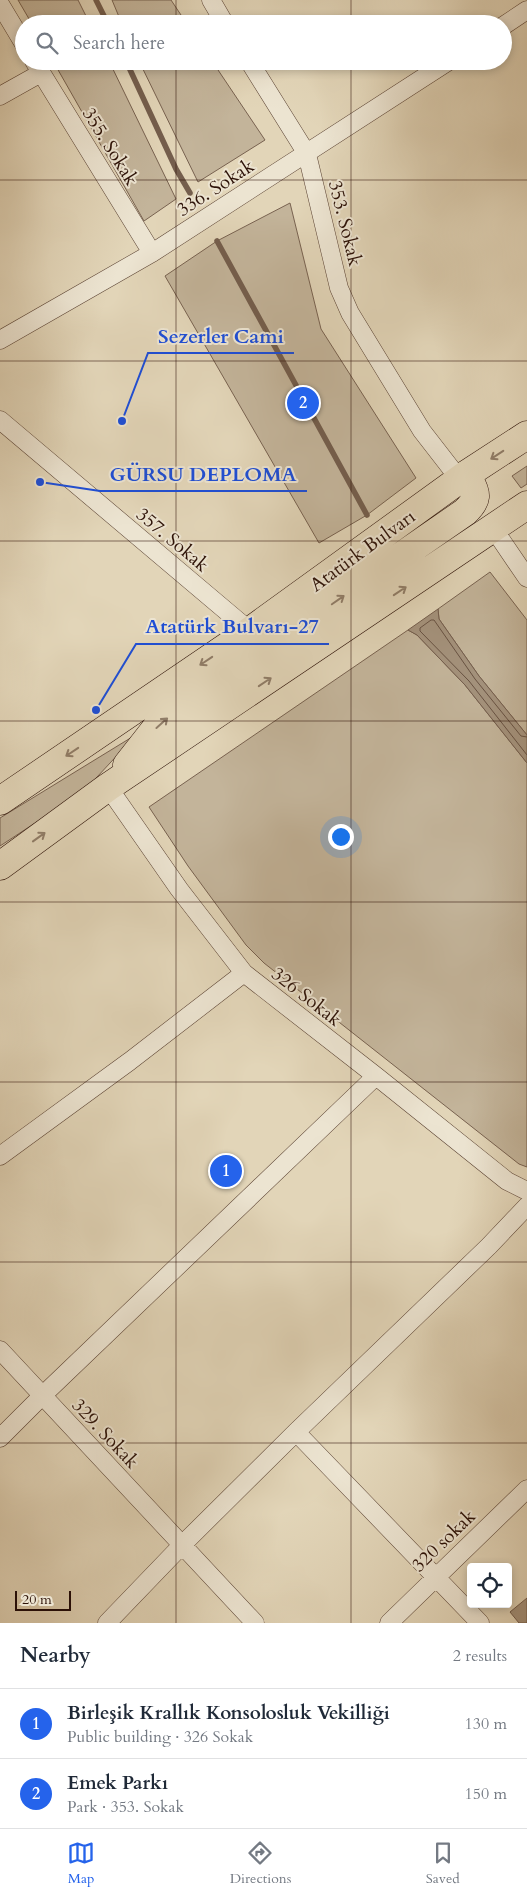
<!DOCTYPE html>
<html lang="en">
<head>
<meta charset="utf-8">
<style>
	:root { --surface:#fff; --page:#f6f6f7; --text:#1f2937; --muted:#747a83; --line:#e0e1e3; --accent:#2563eb }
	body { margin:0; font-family:Cardo,serif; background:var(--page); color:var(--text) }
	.controls { position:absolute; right:15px; bottom:15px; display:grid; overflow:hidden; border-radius:5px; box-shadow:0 2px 8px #0003 }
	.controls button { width:45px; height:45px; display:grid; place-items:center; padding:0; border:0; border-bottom:1px solid var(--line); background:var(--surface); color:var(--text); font:25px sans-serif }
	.scale { position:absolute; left:15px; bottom:12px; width:56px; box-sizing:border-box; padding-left:5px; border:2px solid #2c1107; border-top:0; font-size:14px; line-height:18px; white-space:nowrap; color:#2c1107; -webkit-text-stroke:4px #ece4d1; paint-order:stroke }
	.you { position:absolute; left:340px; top:836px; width:18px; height:18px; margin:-12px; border:4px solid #fff; border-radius:50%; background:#1a73e8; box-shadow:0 0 0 8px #1a73e833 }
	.badge { display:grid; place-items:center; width:32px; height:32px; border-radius:50%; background:var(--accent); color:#fff; font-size:16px; font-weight:700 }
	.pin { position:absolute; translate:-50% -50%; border:2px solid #fff; box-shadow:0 1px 5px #0006 }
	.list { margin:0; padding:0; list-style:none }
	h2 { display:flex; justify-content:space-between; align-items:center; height:65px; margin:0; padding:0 20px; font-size:21px }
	h2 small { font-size:16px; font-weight:400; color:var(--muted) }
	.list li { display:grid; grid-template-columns:32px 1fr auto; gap:15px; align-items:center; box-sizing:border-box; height:70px; padding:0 20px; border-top:1px solid var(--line) }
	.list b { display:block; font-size:19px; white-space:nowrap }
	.list p { margin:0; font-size:16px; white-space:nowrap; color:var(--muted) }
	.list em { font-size:16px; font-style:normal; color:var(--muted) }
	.icon { flex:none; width:28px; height:28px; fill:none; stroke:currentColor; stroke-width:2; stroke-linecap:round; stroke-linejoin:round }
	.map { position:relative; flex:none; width:527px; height:1623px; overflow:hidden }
	.search { position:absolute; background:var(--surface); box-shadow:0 2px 8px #0003; left:15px; right:15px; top:15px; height:55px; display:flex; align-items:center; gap:12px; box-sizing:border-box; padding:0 18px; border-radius:28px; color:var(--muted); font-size:19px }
	.sheet { height:205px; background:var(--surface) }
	nav { display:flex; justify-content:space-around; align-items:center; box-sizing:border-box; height:70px; border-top:1px solid var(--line); background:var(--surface); font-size:14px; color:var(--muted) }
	nav a { display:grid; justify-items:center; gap:2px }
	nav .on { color:var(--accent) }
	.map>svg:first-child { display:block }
	.green { fill:#c3b49a; stroke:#786250 }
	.water { fill:#a4927c; stroke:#745e4d }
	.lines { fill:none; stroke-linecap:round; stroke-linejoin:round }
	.shore { stroke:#685242; stroke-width:1 }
	.stream { stroke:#745e4d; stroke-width:5.5 }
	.street-casing { stroke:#5a4233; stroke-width:19 }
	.primary-casing { stroke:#2c1107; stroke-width:29 }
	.street { stroke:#ece4d1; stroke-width:18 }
	.primary { stroke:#e2d5b8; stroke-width:28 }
	.oneway { stroke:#907d68 }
	.grid { fill:none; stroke:#2c1107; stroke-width:1; stroke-opacity:0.55 }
	.labels { text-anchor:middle; stroke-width:4; stroke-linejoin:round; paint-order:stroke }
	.street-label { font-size:19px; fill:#2c1107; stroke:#ece4d1 }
	.leader { fill:none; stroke:#1d4ed8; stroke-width:2 }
	.callout-dot { fill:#1d4ed8; stroke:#ece4d1; stroke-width:2 }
	.callout-label { font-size:20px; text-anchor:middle; font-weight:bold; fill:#1d4ed8; stroke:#ece4d1; stroke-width:4; stroke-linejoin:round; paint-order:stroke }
</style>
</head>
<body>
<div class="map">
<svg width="527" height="1623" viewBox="0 0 527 1623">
	<rect width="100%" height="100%" fill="#e2d5b8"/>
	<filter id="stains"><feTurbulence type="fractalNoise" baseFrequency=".004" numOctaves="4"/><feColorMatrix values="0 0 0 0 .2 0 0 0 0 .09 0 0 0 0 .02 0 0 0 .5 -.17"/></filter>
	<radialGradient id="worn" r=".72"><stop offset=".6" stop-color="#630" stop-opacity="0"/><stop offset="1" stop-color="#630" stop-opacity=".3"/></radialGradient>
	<!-- green -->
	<path class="green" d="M18,0H78L90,24H32Z
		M112,0H171L187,24H122Z
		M53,61H109L176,199L144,221Z
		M139,61H212L265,140L198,182Z
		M290,203L321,329L416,478L367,515L319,543L165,276L217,241Z
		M527,466V484L521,488L512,476Z
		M490,572L527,620V735L479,676L439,619L438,609Z
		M408,630L417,635L465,685L527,763V1167L519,1164L264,963L246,945L188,866L149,807Z
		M137,734L84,791L0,846V818Z"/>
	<!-- water -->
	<path class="water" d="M438,609L439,619L479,676L527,735V763L465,685L417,635L408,630Z
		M527,1598V1623H519L510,1612Z"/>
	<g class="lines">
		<!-- shore -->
		<path class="shore" d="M527,737L521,736L475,679L434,620H431L420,628V631L469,681L527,755"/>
		<!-- stream -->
		<path class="stream" d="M96,0L108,24
			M126,61L176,169L190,193
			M217,241L367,515"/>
		<defs>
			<path id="street" d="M211,0L225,24
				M0,4L24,44
				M503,26L527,10
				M34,61L152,253
				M249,61L307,154L339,288L350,313L422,431L460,480
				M0,96L41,73
				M0,340L152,253L449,61
				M0,420L250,631
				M493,528L527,578
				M108,787L179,889L244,973L376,1076L507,1181L527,1191
				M0,1156L130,1061L244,973
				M0,1350L255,1623
				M296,1432L480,1623
				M0,1438L42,1396L376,1076
				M107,1623L183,1544L296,1432L489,1246L527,1206
				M389,1623L527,1489"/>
			<path id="primary" d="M127,765L160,723L465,512C481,497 475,493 467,474
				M0,801L250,631L467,474L527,435
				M0,866L108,787L527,505"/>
		</defs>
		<!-- street casing -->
		<use href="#street" class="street-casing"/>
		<!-- primary casing -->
		<use href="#primary" class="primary-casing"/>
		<!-- street -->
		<use href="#street" class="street"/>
		<!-- primary -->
		<use href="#primary" class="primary"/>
	</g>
	<!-- one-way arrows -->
	<defs><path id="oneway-shaft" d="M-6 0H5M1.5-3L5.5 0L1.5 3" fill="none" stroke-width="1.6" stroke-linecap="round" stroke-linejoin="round" transform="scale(1.25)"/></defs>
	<g class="oneway">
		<use href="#oneway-shaft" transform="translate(497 455) rotate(147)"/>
		<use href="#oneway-shaft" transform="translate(400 591) rotate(-34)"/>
		<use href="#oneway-shaft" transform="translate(338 600) rotate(-35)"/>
		<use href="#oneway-shaft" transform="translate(206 661) rotate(146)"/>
		<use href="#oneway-shaft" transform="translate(265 682) rotate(-34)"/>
		<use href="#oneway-shaft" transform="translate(162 723) rotate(-42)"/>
		<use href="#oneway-shaft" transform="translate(72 752) rotate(146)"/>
		<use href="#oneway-shaft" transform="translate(39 837) rotate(-36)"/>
	</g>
	<!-- grid -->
	<path class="grid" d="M176,0V24M351,0V24M176,61V1623M351,61V1623M0,180H527M0,361H527M0,541H527M0,721H527M0,902H527M0,1082H527M0,1262H527M0,1443H527"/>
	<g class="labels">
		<!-- street labels -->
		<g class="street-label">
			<text transform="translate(111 146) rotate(58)" y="7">355. Sokak</text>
			<text transform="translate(215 187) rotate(-33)" y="7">336. Sokak</text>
			<text transform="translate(346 223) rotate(76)" y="7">353. Sokak</text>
			<text transform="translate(173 539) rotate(40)" y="7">357. Sokak</text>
			<text transform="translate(362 550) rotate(-36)" y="7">Atatürk Bulvarı</text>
			<text transform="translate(307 996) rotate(38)" y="7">326 Sokak</text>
			<text transform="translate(106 1433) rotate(47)" y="7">329. Sokak</text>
			<text transform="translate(443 1540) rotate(-44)" y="7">320 sokak</text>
		</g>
	</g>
	<!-- callouts -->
	<path class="leader" d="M122 421L148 353H294M40 482L100 491H307M96 710L136 644H329"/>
	<g class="callout-dot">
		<circle cx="122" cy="421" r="5"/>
		<circle cx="40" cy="482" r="5"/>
		<circle cx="96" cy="710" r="5"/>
	</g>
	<g class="callout-label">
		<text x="221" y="343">Sezerler Cami</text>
		<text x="203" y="481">GÜRSU DEPLOMA</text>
		<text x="232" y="633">Atatürk Bulvarı-27</text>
	</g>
	<rect width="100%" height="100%" filter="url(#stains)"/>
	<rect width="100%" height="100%" fill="url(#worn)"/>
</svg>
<div class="controls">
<button><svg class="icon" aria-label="locate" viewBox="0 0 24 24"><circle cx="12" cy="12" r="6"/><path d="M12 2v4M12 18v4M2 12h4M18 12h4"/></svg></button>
</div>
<div class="scale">20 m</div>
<div class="you"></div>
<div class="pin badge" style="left:226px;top:1171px">1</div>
<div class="pin badge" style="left:303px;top:403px">2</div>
<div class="search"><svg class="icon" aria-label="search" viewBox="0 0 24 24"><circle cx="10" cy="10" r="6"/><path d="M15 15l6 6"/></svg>Search here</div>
</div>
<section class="sheet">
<h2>Nearby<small>2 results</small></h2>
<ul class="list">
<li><span class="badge">1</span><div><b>Birleşik Krallık Konsolosluk Vekilliği</b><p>Public building · 326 Sokak</p></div><em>130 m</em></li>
<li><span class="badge">2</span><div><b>Emek Parkı</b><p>Park · 353. Sokak</p></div><em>150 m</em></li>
</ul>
</section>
<nav>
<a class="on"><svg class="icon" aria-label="map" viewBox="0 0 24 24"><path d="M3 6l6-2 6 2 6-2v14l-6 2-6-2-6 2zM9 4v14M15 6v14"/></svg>Map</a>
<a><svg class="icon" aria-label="directions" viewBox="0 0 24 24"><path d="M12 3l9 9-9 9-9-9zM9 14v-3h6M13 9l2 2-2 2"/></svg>Directions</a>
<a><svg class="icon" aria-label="saved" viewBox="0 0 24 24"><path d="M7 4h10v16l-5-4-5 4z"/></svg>Saved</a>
</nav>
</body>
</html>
